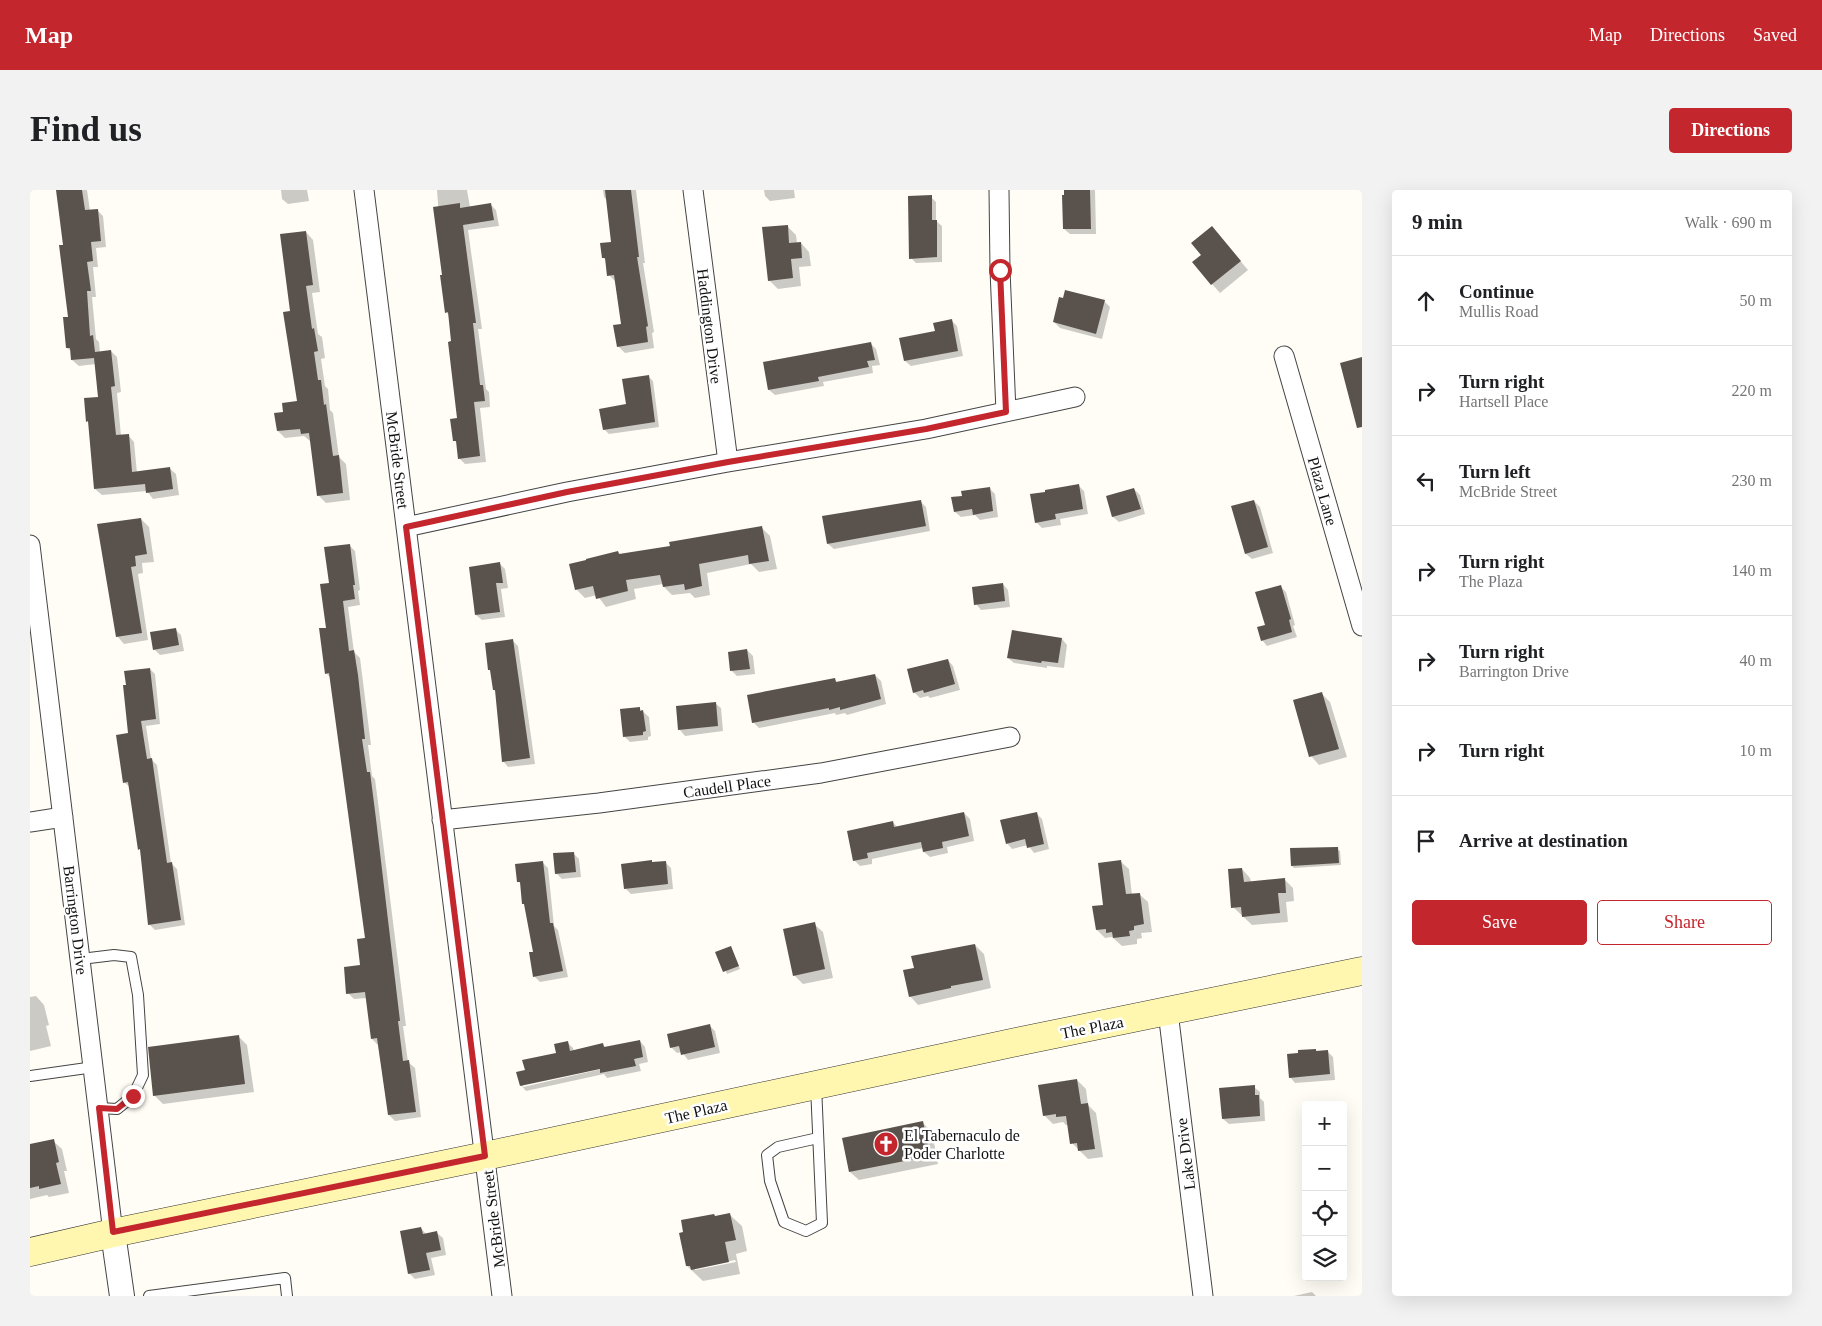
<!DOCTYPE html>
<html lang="en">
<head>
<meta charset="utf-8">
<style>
	:root { --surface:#fff; --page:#f2f2f2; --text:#202124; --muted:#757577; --line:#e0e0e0; --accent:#c4262e }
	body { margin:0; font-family:Georgia,serif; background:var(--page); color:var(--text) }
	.controls { position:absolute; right:15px; bottom:15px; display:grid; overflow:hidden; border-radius:5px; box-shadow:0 5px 20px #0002 }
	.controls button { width:45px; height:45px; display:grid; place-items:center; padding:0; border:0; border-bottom:1px solid var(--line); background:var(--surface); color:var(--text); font:25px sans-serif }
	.stop { position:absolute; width:15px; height:15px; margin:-11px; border:4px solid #c4262e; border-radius:50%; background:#fff }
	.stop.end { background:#c4262e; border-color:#fff; box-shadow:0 1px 5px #0008 }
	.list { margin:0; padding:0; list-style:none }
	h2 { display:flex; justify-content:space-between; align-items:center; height:65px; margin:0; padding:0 20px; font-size:21px }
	h2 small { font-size:16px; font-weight:400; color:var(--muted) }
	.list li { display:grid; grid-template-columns:32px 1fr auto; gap:15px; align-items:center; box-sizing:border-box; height:90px; padding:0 20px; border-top:1px solid var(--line) }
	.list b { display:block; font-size:19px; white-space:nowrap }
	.list p { margin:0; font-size:16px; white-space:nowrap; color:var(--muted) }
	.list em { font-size:16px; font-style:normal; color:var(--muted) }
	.actions { display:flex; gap:10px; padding:15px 20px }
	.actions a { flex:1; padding:11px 0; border:1px solid var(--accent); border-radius:5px; text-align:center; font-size:18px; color:var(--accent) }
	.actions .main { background:var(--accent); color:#fff }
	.icon { flex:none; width:28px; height:28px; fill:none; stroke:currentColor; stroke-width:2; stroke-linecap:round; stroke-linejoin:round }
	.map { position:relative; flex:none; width:1332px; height:1106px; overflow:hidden; border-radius:5px }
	header { display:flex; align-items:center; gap:30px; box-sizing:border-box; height:70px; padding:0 25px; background:var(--accent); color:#fff }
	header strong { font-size:24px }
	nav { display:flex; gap:28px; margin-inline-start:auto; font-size:18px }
	.intro { display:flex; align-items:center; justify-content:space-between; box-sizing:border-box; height:120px; padding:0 30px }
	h1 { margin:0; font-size:35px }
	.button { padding:12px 22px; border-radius:5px; background:var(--accent); color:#fff; font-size:18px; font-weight:700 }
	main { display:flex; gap:30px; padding:0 30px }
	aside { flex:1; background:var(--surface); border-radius:5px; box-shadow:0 5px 20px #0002 }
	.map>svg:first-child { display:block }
	.shadow { fill:#0003; fill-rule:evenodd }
	.building { fill:#5a524d }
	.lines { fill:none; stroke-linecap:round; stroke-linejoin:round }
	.service-casing { stroke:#444; stroke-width:12 }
	.minor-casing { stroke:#444; stroke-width:21 }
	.tertiary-casing { stroke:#444; stroke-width:26 }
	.secondary-casing { stroke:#333; stroke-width:29 }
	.service { stroke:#fff; stroke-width:10 }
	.minor { stroke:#fff; stroke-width:19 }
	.tertiary { stroke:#fff; stroke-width:24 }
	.secondary { stroke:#fff6b0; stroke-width:28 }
	.route { stroke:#c4262e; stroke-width:6 }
	.labels { text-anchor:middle; stroke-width:5; stroke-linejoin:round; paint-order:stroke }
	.street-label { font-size:16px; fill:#111; stroke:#fff }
	.poi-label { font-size:16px; fill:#111; stroke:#fff; text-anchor:start }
</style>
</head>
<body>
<header>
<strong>Map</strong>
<nav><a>Map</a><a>Directions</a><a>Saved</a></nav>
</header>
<div class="intro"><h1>Find us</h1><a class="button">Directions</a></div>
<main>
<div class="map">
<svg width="1332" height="1106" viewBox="0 0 1332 1106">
	<rect width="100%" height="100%" fill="#fffdf5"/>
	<!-- shadow -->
	<path class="shadow" d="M28,0H57L60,21L67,20L73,26L76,57L66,58L68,77H63L66,107H62L66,149L69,152L70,163L81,161L87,167L91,202L87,203L91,246L98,245L104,252L107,283L139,278L146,284L149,305L123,309L117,301L72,305L65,299L59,233L57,231L69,208L66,174L49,176L42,170V162L37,158L39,128L35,56Z
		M251,0H277L279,11L258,14L252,9Z
		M407,0H437L440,17L460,14L466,20L469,36L438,40L452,139H448L456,199L459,202L460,217L450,218L456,272L435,274L429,268L428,254L424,250L428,230L423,152L419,125L416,122Z
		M573,0H606L615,73H613L624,142L622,143L624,158L595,163L588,156L593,135L585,91L579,85L577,72L573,67L583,53L577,10L574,7Z
		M734,0H764L765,8L740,11L735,6Z
		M1035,0H1065L1066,44H1040L1034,39Z
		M901,7L906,12V31L912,36V72L886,73L881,68Z
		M757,36L766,45L767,53H771L779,62L781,76L769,77L771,96L748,99L739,90Z
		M1182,37L1218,80L1190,103L1182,94Z
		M276,42L283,50L290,102L282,103L288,144L292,147L295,168L291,169L295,196L298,199L300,220L303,223L309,267L316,274L320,310L296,313L289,306L282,251H280L274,246L255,248L248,241L254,223L268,212L261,122Z
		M1074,111L1080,117L1072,149L1030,138L1024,132Z
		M922,131L927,136L933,166L881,176L875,171Z
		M840,153L846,159L850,175L842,176L843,183L793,192L794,196L745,205L739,200Z
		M618,186L623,191L629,237L579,244L574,239L597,215Z
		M1049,296L1054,301L1058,324L1030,329L1031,335L1012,338L1006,332L1016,303Z
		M959,298L965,304L968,327L950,330L945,325L931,327L925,322L933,307Z
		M1104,299L1110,305L1115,324L1089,332L1083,327L1078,307Z
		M890,311L896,317L900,341L804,359L798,354Z
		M1224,311L1230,317L1243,363L1222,369L1216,364Z
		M111,329L119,337L124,372L112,373L113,383L108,384L118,450L94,454L87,446L69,335Z
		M732,338L740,346L747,379L729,382L721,374L677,383L680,405L665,408L660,403L642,405L634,397L633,394L604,399L606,409L576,417L567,405L555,408L546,399L588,362L591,365L642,357Z
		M319,355L325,361L330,400L328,401L330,415L318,417L324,462L330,468L333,492L341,555H338L342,586L345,589L351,636L376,836H373L378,872L385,878L391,927L365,931L359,925L348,855L342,849L337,808L324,809L318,803L332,776L336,749L301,488L296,483L300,394Z
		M470,374L475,379L478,398L471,399L475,427L452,430L446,425Z
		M973,394L978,400L980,417L951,420L946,414Z
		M1250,396L1256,402L1265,435L1263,436L1267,447L1237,456L1232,450Z
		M145,439L151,445L154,461L130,465L124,459Z
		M1032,449L1037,455L1034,478L1017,476V478L984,473L978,468Z
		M482,450L488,456L505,574L478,577L473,571L466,502L464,500Z
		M717,460L723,466L725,484L707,486L701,480Z
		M918,470L923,476L930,500L900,508L898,506L890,508L884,502Z
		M120,479L125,484L130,534L116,536L121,569L127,575L141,673L147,679L155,735L125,740L119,734L116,700L101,598L95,593L100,544Z
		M845,485L851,491L856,514L817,525L815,523L806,525L805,523L729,538L723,532L805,490L808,493Z
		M1292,504L1300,512L1317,567L1289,575L1281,566Z
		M685,513L691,518L693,541L655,546L650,540L647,517Z
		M609,518L619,527L621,546L618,547V550L600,552L595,547Z
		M934,623L940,629L944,651L917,657L918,663L900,667L894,662L893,658L842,669V674L830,676L824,670L863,632L867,637Z
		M1006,623L1012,629L1019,659L1004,663L998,655L982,659L977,653Z
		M1307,659L1310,661L1311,675L1264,678L1262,676Z
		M543,663L549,669L551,687L532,689L526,683Z
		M1090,671L1099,679L1102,705L1109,704L1118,712L1122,742L1111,743L1112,748L1107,749V754L1092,756L1082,747L1075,748L1067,740Z
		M622,672L624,674L635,672L641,678L643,699L601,704L595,698Z
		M513,673L518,678L524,736L528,740L538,787L510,792L505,787L500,763H504L495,715L494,714L492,695L488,691Z
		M1212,679L1220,688L1221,692L1254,689L1263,698L1264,711L1256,712L1258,732L1222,735L1203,717Z
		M784,734L793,742L803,788L773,794L764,785Z
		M945,755L954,764L961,798L888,815L880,806L885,780Z
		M700,758L710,779L697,784L687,763Z
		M6,806L14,815L19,835L16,836L21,856L0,861V807Z
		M680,836L685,841L690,863L658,870L652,862L647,863L641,857Z
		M209,847L217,855L224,902L133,914L124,905Z
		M610,851L615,857L618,872L609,874L611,881L577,888L574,884L496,901L491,895L496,881L527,864L537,852L543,858L544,861L573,855L576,858ZM575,876L576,878L493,897V894Z
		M1286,860L1288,862L1297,861L1303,867L1305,890L1265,893L1260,887Z
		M1047,890L1056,899L1058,915L1066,923L1073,967L1058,969L1042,953L1039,935H1036L1033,932L1023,934L1014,925Z
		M1224,897L1230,902V908L1234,912L1235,931L1199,934L1193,929Z
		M893,933L902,942L908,974L829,990L820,982Z
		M23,951L32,959L37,981H34L39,1003L19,1007L17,1005L0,1009V954L3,955Z
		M700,1025L712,1036L717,1061L706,1064L710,1084L673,1091L657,1076L686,1027ZM705,1070L706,1072L665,1080V1078Z
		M391,1038L396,1044L407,1043L413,1048L416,1065L401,1068L405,1085L385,1089L379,1083Z
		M1282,1102L1286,1106H1264Z"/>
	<!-- building -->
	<path class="building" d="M26,0H52L55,20L68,19L71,51L61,52L63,71L57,72L61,101H57L60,146L63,145L65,162L81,160L85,196L81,197L86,245L99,244L102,282L140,277L143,299L116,303L115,294L64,299L58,231L56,232L54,208L68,207L64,168L41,170L40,158H36L33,127H38L29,55H33Z
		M575,0H601L609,67H607L618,136L616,137L618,152L587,157L583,135L591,134L584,85L577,86L575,68H572L570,53L581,52Z
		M1034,0H1060L1061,39H1033L1032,5H1034Z
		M902,5V30H907V67L879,69L878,6Z
		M430,13V18L461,13L464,30L433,35L446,133H443L450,195H453L455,211L444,212L450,266L428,269L426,251H423L420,229L427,228L418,152L421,151L418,122L415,123L410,85H412L403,17Z
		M758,35L759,53L771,52L772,68L761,69L763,88L738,91L732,37Z
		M1182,36L1211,71L1181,95L1162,72L1171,65L1161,53Z
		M276,41L283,95L276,96L282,139L284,138L288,161L284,162L288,190H291L294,215L296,214L303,266L309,265L313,303L287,306L279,243L271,244L270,239L247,241L244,223L253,222L252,213L267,211L253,122L260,121L250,44Z
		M1035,100L1075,110L1066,144L1023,132L1029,107L1033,108Z
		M922,129L928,161L874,171L869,148L905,141L903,133Z
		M841,152L845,170L837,171L839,177L788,187L789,191L738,200L733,172Z
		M1332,167V237L1327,238L1310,173Z
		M619,185L625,232L573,240L569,219L596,214L592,189Z
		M1049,294L1053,319L1025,324L1026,329L1005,333L1000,304L1015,302V300Z
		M960,297L963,321L943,325L942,319L924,322L921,307L932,306L931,301Z
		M1104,298L1111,319L1082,327L1076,306Z
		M891,310L896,336L797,354L792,326Z
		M1224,310L1238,357L1215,364L1201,316Z
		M111,328L117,364L105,366L106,376L101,377L112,443L86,447L67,334Z
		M732,336L739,371L719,374L718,365L669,374L672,396L655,400L654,394L633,397L630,385L596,390L598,401L566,409L563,396L545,400L539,374L556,370V369L588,361L589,364L640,356L639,352Z
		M320,354L325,395H323L325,409L313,411L319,461L324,460L328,485L335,549H332L337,582H340L346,629L370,831H368L373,871L379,870L386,922L358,925L347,848L341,849L335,802L316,804L314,777L330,775L327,749L335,748L299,483L295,484L289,438H296L290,394L299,393L294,357Z
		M470,372L473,393H466L470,422L445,425L439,377Z
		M973,393L975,411L944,415L942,397Z
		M1251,395L1261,429L1259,430L1262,442L1231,451L1227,437L1235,435L1225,402Z
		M146,438L149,455L123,460L120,442Z
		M982,440L1032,448L1028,473L1012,471L1011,473L977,468Z
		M483,449L500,568L472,572L465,500H463L460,480H458L455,453Z
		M717,459L720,479L700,481L698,462Z
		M918,469L925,494L894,503L893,500L883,503L877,479Z
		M120,478L126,529L111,531L117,569L122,568L137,673L142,672L151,730L118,735L110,659L108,660L98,592L93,593L86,545L98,543L93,495H96L94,481Z
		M845,484L851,509L810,520V517L799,520V518L722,533L717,505L805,488L806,492Z
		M1292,502L1309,559L1279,567L1263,510Z
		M686,512L688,536L648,540L646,516Z
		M610,517V521L613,520L616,541L613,542V545L593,547L590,519Z
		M934,622L939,646L912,652L913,658L893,662L891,652L837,663L838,668L823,671L817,641L863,631L864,637Z
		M1007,622L1014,654L997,658L995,649L976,654L970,630Z
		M1308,657L1309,673L1261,676L1260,658Z
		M544,662L546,682L525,684L523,663Z
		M622,670V672L636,671L638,694L594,699L591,674Z
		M1091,670L1096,704L1110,703L1114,734L1104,736V740L1099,741L1100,746L1083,748L1082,742L1076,743V739L1066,740L1062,716L1073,715L1068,673Z
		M513,671L520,733H523L533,781L503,787L499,762H503L494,714H492L490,692H487L485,674Z
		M1212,678L1214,692L1255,688L1256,703H1248L1250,723L1212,727L1211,717L1201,718L1198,679Z
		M785,732L795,779L763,786L753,739Z
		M945,754L953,790L921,796V798L879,807L873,780L884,778L881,766Z
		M701,756L709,776L693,782L685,762Z
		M680,834L685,857L651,865L649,856L640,858L637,844Z
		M209,845L215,894L123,906L118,857Z
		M610,850L613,867L604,869L606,876L570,883V879L490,896L486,882L495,880L492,870L526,863L524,854L538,851L540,861L573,853L574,857Z
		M1286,859V861L1298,860L1300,884L1259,888L1257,864L1268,863V860Z
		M1047,889L1051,914L1058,913L1065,959L1048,961L1047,953L1040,954L1036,926L1026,927V924L1013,926L1008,895Z
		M1225,895V905H1229L1230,926L1192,929L1189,898Z
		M893,931L900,966L819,982L812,948Z
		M24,949L29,972L26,973L31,994L9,999V996L0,998V954Z
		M700,1023L706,1050L695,1052L699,1072L661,1080L660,1076H656L649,1043L653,1042L651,1030L684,1024L685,1026Z
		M391,1037L393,1044L407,1041L411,1060L396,1063L400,1080L378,1084L370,1041Z"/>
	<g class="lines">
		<defs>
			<path id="service" d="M51,769L84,765L101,767L108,805L113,885L103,906L87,919L69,918
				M0,886L64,877
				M786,896L792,1033L776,1041L754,1032L740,991L737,965L748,957L788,948
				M119,1106L255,1088L257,1106"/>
			<path id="minor" d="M334,0L472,1106
				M663,0L698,272
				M969,0L970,80L976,222
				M1254,166L1332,436
				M376,337L537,302L698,272L896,239L1045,207
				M0,355L83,1043
				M412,630L569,613L791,583L980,547
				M0,632L33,627
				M1138,822L1173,1106"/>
			<path id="tertiary" d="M83,1043L92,1106"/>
			<path id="secondary" d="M0,1062L83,1043L455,966L991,851L1332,781"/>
		</defs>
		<!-- service casing -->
		<use href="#service" class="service-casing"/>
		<!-- minor casing -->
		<use href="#minor" class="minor-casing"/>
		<!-- tertiary casing -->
		<use href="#tertiary" class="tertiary-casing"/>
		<!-- secondary casing -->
		<use href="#secondary" class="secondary-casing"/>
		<!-- service -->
		<use href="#service" class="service"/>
		<!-- minor -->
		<use href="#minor" class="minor"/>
		<!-- tertiary -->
		<use href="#tertiary" class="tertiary"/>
		<!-- secondary -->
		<use href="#secondary" class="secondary"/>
	</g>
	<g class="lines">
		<!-- route -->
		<path class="route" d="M103,906L87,919L69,918L83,1042L455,966L376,337L537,302L698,272L896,239L976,222L970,80"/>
	</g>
	<!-- icons -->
	<defs>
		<symbol id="church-disc" viewBox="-11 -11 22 22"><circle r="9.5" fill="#c4262e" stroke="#fff"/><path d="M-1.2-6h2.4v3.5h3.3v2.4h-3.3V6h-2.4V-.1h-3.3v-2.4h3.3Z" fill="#fff"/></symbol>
	</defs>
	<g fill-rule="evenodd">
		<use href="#church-disc" x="842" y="940" width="28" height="28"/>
	</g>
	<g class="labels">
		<!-- street labels -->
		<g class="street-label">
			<text transform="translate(680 136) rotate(83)" y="6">Haddington Drive</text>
			<text transform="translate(368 270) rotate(83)" y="6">McBride Street</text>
			<text transform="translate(1293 301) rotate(74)" y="6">Plaza Lane</text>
			<text transform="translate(697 596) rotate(-8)" y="6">Caudell Place</text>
			<text transform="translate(46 730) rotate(83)" y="6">Barrington Drive</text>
			<text transform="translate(1062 837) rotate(-11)" y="6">The Plaza</text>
			<text transform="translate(666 921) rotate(-13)" y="6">The Plaza</text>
			<text transform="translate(1155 964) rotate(-97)" y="6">Lake Drive</text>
			<text transform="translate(463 1029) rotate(-97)" y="6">McBride Street</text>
		</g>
		<!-- poi labels -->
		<g class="poi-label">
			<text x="874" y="951">El Tabernaculo de<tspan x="874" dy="18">Poder Charlotte</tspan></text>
		</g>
	</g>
</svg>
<div class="controls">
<button>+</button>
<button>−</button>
<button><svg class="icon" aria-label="locate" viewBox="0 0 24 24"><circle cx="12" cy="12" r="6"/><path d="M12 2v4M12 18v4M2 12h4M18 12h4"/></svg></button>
<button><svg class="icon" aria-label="layers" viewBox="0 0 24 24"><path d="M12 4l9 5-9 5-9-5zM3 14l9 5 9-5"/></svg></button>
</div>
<div class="stop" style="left:970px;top:80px"></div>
<div class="stop end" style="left:103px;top:906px"></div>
</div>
<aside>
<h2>9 min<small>Walk · 690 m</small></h2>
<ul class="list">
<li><svg class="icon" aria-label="ahead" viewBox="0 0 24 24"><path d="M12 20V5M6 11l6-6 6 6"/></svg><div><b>Continue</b><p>Mullis Road</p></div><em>50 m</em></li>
<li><svg class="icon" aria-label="right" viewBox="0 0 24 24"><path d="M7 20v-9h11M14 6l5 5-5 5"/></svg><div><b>Turn right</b><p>Hartsell Place</p></div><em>220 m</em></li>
<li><svg class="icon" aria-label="left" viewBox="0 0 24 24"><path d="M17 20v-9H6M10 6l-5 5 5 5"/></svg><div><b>Turn left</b><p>McBride Street</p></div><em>230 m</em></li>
<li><svg class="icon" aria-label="right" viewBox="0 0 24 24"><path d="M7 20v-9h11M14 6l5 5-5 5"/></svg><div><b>Turn right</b><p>The Plaza</p></div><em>140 m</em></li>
<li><svg class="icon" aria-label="right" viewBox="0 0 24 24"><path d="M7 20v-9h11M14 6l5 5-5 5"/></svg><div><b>Turn right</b><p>Barrington Drive</p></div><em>40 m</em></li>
<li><svg class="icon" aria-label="right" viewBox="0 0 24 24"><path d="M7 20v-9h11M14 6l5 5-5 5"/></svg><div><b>Turn right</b></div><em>10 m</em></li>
<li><svg class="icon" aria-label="arrive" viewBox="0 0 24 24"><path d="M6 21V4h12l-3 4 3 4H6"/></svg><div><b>Arrive at destination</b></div></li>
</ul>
<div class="actions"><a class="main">Save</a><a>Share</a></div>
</aside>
</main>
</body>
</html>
